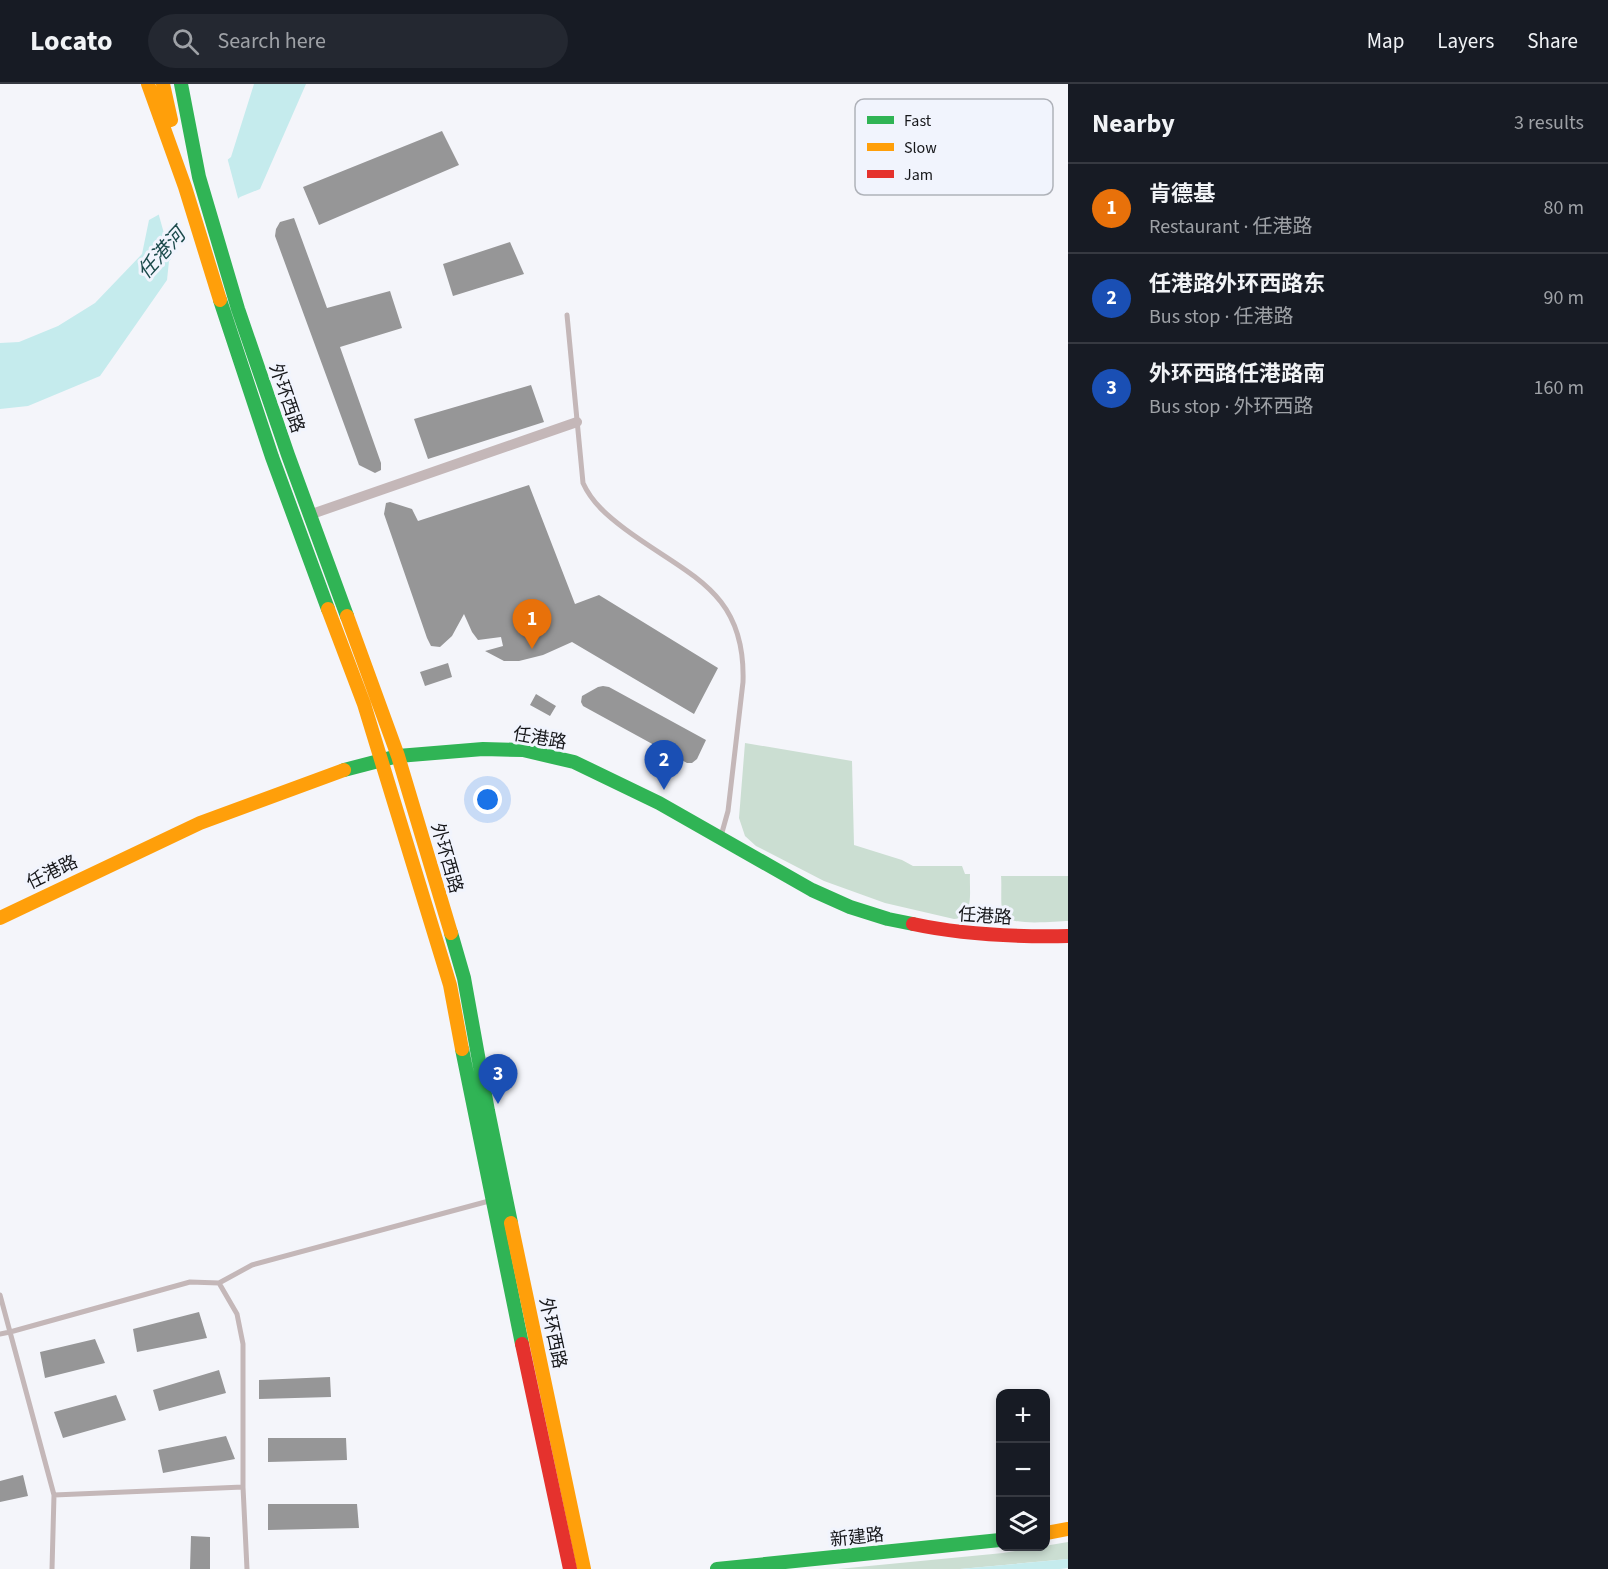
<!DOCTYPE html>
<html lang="en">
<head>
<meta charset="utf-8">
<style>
	:root { --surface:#171b24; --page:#242831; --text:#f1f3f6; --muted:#9ea1a6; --line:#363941; --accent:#1a73e8 }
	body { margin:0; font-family:"Source Sans 3","Noto Sans SC",sans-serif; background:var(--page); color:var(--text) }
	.controls { position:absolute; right:18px; bottom:18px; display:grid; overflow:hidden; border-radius:12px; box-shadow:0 3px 9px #0003 }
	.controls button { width:54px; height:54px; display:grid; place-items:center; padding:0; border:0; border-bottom:2px solid var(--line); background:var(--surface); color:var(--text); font:30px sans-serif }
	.you { position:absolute; left:488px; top:716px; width:21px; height:21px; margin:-15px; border:4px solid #fff; border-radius:50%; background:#1a73e8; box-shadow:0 0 0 9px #1a73e833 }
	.badge { display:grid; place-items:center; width:39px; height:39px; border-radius:50%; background:var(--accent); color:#fff; font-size:20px; font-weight:700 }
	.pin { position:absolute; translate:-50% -50px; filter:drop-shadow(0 2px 3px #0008) }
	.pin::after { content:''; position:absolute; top:32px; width:21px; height:18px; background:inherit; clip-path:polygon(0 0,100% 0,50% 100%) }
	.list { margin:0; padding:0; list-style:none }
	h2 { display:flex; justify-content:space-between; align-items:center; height:78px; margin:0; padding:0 24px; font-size:26px }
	h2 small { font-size:20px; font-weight:400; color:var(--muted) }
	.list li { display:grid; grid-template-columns:39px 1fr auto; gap:18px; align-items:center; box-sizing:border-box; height:90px; padding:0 24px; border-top:2px solid var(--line) }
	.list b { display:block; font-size:22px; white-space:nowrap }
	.list p { margin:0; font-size:20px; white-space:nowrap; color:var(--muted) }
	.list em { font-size:20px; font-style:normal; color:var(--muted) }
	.icon { flex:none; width:33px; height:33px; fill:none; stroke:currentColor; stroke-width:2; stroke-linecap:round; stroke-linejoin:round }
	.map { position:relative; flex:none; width:1068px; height:1485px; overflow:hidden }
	header { display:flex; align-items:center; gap:36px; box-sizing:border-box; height:84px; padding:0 30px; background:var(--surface); border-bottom:2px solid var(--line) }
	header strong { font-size:28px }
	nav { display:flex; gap:33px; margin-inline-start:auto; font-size:21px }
	.search { width:420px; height:54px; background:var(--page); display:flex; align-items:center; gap:15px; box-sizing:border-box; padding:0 21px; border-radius:33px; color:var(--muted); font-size:22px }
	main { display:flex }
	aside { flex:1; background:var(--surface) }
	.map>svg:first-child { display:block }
	.green { fill:#cbded2 }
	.water { fill:#c5ebed }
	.pier { fill:#f4f5fa }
	.building { fill:#969697 }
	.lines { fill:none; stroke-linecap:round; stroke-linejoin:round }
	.lane { stroke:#c4b7b8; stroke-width:5 }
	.street { stroke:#c4b7b8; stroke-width:10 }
	.fast { stroke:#30b455; stroke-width:14 }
	.slow { stroke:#ff9f0a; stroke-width:14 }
	.jam { stroke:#e5322d; stroke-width:14 }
	.labels { text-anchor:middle; stroke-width:6; stroke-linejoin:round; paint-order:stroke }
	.street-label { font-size:18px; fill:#16171a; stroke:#f1f4fd }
	.water-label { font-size:20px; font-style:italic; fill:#1b4a4b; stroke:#f1f4fd }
	.key { fill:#f1f4fd; stroke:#afb2b9; stroke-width:1.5 }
	.key-label { font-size:16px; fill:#16171a }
</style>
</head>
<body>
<header>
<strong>Locato</strong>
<div class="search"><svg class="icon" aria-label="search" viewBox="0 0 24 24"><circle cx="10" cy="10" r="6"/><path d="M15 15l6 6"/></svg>Search here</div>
<nav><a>Map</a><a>Layers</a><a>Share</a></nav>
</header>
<main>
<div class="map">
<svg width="1068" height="1485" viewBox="0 0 1068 1485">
	<rect width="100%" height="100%" fill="#f4f5fa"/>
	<!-- green -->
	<path class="green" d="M745,659L852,677L854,761L902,776L913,782H962L965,790H970C969,807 975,833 954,835L885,819L824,797L756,762L745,752L739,734Z
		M1001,792H1068V837C1056,837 1008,843 1003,830C1000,822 1002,801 1001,792Z
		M1068,1458V1475L960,1485H838L1003,1469Z"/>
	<!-- water -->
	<path class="water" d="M254,0H306L260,105L240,113L169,177L167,196L100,292L28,322L0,325V259L19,258L58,242L95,219L142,170L149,136L158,131L231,73Z
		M1068,1475V1484L1061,1485H960Z"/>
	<!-- pier -->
	<path class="pier" d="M227,73L239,118L172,178L158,128Z"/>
	<!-- building -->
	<path class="building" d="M442,47L459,81L319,141L303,103Z
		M294,134L327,224L390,207L402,244L340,263L381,379V386L375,389L359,381L275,152L276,145L280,138Z
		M510,158L524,190L453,212L443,180Z
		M531,301L544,338L428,375L414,335Z
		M529,401L575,520L599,511L718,584L694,630L572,558L543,571L519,577H504L485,567L503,562L501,553L478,556L472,548L464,530L452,552L440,563L431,562L427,554L384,430L386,419L390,418L412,425L418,437Z
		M448,579L452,593L425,602L420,588Z
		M603,602L609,603L706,656L697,675L692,679H687L583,622L581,618L582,612L598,603Z
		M536,610L556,622L550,632L530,621Z
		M199,1228L207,1254L137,1268L133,1245Z
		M95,1255L105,1279L45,1294L40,1268Z
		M219,1286L226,1309L159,1327L153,1306Z
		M330,1293L331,1313L259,1315V1296Z
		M116,1311L126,1336L63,1354L54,1328Z
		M226,1352L235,1375L163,1389L158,1366Z
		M268,1354H346L347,1376L268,1378Z
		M23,1391L28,1412L0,1418V1397Z
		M268,1420H357L359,1444L268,1446Z
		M191,1452L210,1453V1485H190Z"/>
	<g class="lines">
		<!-- lane -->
		<path class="lane" d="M567,231L583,399C592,419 608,432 625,445C688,492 746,506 743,598L728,727L721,752
			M219,1199L252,1181L489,1117
			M0,1211L10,1248L0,1250
			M54,1411L243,1403
			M52,1485L54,1411L10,1248L190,1198L219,1199L237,1230L243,1260V1403L247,1485"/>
		<!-- street -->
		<path class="street" d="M309,431L577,338"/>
		<!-- fast -->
		<path class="fast" d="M181,0L199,93L238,225L288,371L347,532
			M220,216L272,373L328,525
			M344,686L398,672L483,665L523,666L574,678L659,719L812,806L850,823L888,835L913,840
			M451,849L464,894L488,1027L511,1139
			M462,965L522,1260
			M717,1485L1000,1456"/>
		<!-- slow -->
		<path class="slow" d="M148,0L185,103L220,216
			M163,0L171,36
			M328,525L364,620L450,901L462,965
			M347,532L398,672L451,849
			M0,834L200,739L344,686
			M511,1139L584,1485
			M1046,1449L1068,1445"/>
		<!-- jam -->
		<path class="jam" d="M913,840C964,851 1015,853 1068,852
			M522,1260L570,1485"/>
	</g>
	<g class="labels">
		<!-- street labels -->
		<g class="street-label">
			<text transform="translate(287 314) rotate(71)" y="6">外环西路</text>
			<text transform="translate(540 654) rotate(10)" y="6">任港路</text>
			<text transform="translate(447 774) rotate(74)" y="6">外环西路</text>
			<text transform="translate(52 788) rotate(-26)" y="6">任港路</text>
			<text transform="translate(985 832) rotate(4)" y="6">任港路</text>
			<text transform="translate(553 1249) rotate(78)" y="6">外环西路</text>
			<text transform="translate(857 1453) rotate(-6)" y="6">新建路</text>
		</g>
		<!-- water labels -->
		<g class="water-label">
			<text transform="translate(161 169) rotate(-48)" y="7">任港河</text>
		</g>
	</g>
	<!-- legend -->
	<rect x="855" y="15" width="198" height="96" rx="9" class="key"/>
	<rect x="867" y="32" width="27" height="8" fill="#30b455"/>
	<rect x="867" y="59" width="27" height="8" fill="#ff9f0a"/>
	<rect x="867" y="86" width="27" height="8" fill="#e5322d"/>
	<g class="key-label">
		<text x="904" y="42">Fast</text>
		<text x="904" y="69">Slow</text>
		<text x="904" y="96">Jam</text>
	</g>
</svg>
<div class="controls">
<button>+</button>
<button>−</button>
<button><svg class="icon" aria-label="layers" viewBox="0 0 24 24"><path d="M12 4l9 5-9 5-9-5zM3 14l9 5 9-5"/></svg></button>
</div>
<div class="you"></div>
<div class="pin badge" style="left:532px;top:565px;background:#e8710a">1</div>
<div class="pin badge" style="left:664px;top:706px;background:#1a4fb4">2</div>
<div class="pin badge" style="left:498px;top:1020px;background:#1a4fb4">3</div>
</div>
<aside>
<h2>Nearby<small>3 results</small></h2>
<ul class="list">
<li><span class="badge" style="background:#e8710a">1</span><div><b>肯德基</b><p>Restaurant · 任港路</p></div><em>80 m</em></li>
<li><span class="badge" style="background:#1a4fb4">2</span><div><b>任港路外环西路东</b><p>Bus stop · 任港路</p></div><em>90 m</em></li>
<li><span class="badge" style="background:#1a4fb4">3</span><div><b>外环西路任港路南</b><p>Bus stop · 外环西路</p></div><em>160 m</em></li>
</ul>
</aside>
</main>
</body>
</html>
